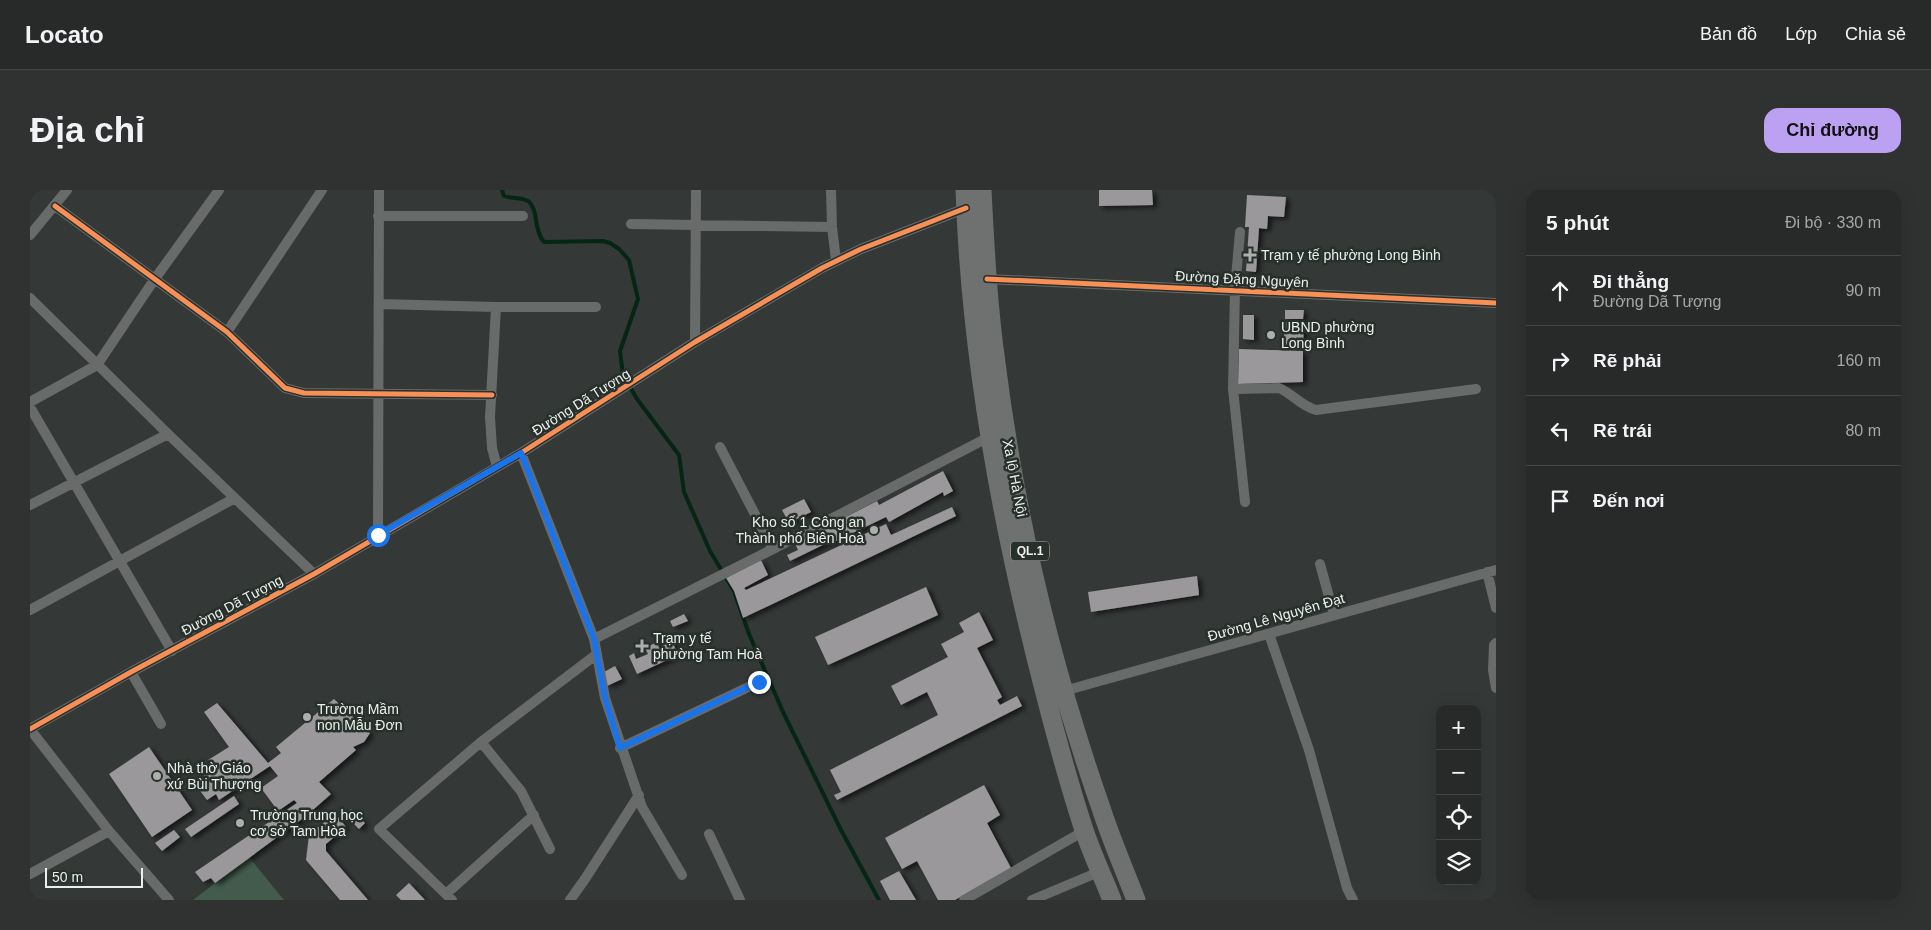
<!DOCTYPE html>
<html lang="vi">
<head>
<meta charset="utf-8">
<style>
	:root { --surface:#272a28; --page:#2f3230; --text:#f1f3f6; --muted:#a4a7a8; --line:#434645; --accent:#bca0f2 }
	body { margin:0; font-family:Arial,sans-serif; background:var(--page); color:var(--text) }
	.controls { position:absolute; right:15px; bottom:15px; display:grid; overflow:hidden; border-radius:10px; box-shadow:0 5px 20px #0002 }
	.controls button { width:45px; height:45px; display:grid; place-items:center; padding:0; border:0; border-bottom:1px solid var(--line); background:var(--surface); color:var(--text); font:25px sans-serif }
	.scale { position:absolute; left:15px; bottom:12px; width:98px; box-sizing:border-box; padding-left:5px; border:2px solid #ebf0ed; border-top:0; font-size:14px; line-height:18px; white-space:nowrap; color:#ebf0ed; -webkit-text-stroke:4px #28302b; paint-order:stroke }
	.stop { position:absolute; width:15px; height:15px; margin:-11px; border:4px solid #1a73e8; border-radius:50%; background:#fff }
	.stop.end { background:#1a73e8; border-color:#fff; box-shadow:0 1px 5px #0008 }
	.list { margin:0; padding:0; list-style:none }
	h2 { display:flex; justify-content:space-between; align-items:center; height:65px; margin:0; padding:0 20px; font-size:21px }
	h2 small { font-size:16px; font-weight:400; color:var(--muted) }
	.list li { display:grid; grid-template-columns:32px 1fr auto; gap:15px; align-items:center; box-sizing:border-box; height:70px; padding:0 20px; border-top:1px solid var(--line) }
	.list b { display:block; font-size:19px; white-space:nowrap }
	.list p { margin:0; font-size:16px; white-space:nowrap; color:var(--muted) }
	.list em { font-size:16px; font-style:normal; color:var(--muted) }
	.icon { flex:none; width:28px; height:28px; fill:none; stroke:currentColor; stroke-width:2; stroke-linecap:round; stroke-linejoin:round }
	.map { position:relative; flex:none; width:1466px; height:710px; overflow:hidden; border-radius:15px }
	header { display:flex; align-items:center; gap:30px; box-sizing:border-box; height:70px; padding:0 25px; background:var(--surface); border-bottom:1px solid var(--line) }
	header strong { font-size:24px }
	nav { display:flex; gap:28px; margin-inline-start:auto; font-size:18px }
	.intro { display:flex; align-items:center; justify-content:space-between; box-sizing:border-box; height:120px; padding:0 30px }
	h1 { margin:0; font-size:35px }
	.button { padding:12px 22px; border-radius:15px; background:var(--accent); color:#111; font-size:18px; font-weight:700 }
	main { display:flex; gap:30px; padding:0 30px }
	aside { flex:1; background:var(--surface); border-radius:15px; box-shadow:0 5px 20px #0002 }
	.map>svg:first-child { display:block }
	.green { fill:#425b4c }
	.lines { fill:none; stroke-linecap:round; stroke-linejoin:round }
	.stream { stroke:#052615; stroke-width:4 }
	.building { fill:#9b989b; filter:url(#shadow) }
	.street { stroke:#696b6a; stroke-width:10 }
	.highway { stroke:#6e716f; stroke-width:19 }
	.cycleway-casing { stroke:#28302b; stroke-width:8 }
	.cycleway { stroke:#f78f57; stroke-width:5 }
	.route { stroke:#1a73e8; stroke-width:6 }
	.poi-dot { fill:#abb0ad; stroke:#28302b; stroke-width:2 }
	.labels { text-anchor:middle; stroke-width:5; stroke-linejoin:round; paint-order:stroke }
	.shield { fill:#28302b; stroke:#b0b6b3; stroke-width:1 }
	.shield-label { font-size:12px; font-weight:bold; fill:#ebf0ed }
	.poi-label { font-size:14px; fill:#ebf0ed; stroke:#28302b; text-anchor:start }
	.street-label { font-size:14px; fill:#ebf0ed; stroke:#28302b }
</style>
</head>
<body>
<header>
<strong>Locato</strong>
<nav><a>Bản đồ</a><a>Lớp</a><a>Chia sẻ</a></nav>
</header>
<div class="intro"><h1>Địa chỉ</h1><a class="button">Chỉ đường</a></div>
<main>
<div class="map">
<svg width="1466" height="710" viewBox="0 0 1466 710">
	<defs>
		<filter id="shadow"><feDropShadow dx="4" dy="2.5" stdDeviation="2.5" flood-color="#0009"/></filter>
	</defs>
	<rect width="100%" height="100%" fill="#343836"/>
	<!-- green -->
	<path class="green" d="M219,667L254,710H163Z"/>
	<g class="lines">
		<!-- stream -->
		<path class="stream" d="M472,0L474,6C482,9 491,7 498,11C509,19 503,40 514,52L573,51L580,53L589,59L599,70L608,109L590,161L593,185L607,209L649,265L654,302L680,361L704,401L719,444L753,522L811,640L849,710"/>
	</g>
	<!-- building -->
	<path class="building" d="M1069,0H1122L1123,15L1069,16Z
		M1217,5L1256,7L1254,27L1238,26L1237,39L1229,38L1226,82L1216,81L1219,37H1215Z
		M1255,120H1274L1273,129H1255Z
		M1213,125H1224V150L1213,149Z
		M1254,132H1274L1273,158L1254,157Z
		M1209,159L1273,161V192L1208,194Z
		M913,281L923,301L914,306L913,302L859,332L856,327L800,354L799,352L760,371L757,365L768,360L765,353L847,311L849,315Z
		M774,309L781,322L759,333L752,320Z
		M922,317L926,326L713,428L704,401L696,388L731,370L738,385L714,398L716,400L856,334L861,345Z
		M1167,386L1169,405L1061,422L1058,402Z
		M896,397L908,425L798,475L785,447Z
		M949,422L963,450L947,458L972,507L967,510L970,515L987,506L992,516L807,610L804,605L811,602L800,580L908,525L897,502L871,515L861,496L918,467L911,454L934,442L929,433Z
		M654,424L658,431L643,437L640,431Z
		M640,446L648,465L607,484L599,466L604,463L606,469L618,464L615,458L627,452L629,458L633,456L630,451Z
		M585,476L592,489L577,496L574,482Z
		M304,509L340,543L334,552L323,557L326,560L289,592L301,604L276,626L185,693L181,688L173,692L165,682L267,613L264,610L248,621L231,598L248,586L240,576L189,610L186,604L177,610L168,598L174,595L172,591L175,589L173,581L180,576L178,570L199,557L174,522L187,513L238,573L251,563L246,557Z
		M119,557L162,620L122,647L79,584Z
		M954,595L970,625L957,633L981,678L925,710H908L887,671L872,679L855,648Z
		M204,606L209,614L161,647L155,639Z
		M321,619L335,633L329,639L315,625Z
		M305,623L316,637L296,654V661L338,710H310L276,670L279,645Z
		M144,640L150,647L132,661L125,653Z
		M869,681L886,710H860L850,691Z
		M379,693L395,710H371L366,705Z"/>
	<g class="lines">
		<!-- street -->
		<path class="street" d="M801,0L802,37L806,70
			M25,16L197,142L255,198L274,203L462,205
			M348,26H493
			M601,34L802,37
			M1210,42L1205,99L1203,199L1215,312
			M0,45L37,0
			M957,89L1466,113
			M0,108L138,244L284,384
			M349,114L466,117H566
			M466,117L460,227L462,258L467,277
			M197,142L292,0
			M665,152L666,0
			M1203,199L1249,198C1263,204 1271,216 1286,220L1446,199
			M0,212L67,175L124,90L189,0
			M0,217L142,461
			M690,257L743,359
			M491,263L564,449L575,508L612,617L652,685
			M0,315L138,244
			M348,345L349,0
			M1290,374L1304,425
			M1457,382L1466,418
			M0,420L205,308
			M1239,444L1279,560L1317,698L1323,710
			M564,449L743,359L959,247
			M1466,453L1464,455L1463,480L1466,498
			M101,482L131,534
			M1034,501L1466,380
			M0,539L101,482L284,384L491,263L665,152L792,78L831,59L936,18
			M0,539L79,641L139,710
			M451,552L491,601L520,659
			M590,558L729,492
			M679,644L710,710
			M0,684L79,641
			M416,704L504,625
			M422,710L349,639L451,552L567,464
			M540,710L555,689L609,605
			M934,710L1054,641
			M1002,710L1071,681"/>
		<!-- highway -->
		<path class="highway" d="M935,0C940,150 965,298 1000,443C1016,509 1033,576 1054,640C1062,664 1073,687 1082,710
			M952,0C955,58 958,116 966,173C985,324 1021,475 1071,618C1081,649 1094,679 1106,710"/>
		<defs>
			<path id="cycleway" d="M25,16L197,142L255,198L274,203L462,205
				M957,89L1466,113
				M0,539L101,482L284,384L491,263L665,152L792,78L831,59L936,18"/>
		</defs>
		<!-- cycleway casing -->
		<use href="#cycleway" class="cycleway-casing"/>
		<!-- cycleway -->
		<use href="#cycleway" class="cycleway"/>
	</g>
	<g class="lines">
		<!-- route -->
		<path class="route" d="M348,345L491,263L564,449L575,508L590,558L729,492"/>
	</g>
	<!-- markers -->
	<g class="poi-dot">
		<path d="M1217.5 57.5h5v5h5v5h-5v5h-5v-5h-5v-5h5z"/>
		<circle cx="1241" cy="145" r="5"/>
		<circle cx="844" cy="340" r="5"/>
		<path d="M609.5 448.5h5v5h5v5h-5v5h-5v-5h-5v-5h5z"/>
		<circle cx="277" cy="527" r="5"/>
		<circle cx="127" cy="586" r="5"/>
		<circle cx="210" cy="633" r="5"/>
	</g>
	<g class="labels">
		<!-- shield labels -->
		<rect class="shield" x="981" y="351.5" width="38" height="19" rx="4"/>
		<g class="shield-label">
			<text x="1000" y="365">QL.1</text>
		</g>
		<!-- poi labels -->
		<g class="poi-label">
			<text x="1231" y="70">Trạm y tế phường Long Bình</text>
			<text x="1251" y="142">UBND phường<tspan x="1251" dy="16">Long Bình</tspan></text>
			<text x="834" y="337" text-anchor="end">Kho số 1 Công an<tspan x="834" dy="16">Thành phố Biên Hoà</tspan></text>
			<text x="623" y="453">Trạm y tế<tspan x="623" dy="16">phường Tam Hoà</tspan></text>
			<text x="287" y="524">Trường Mầm<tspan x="287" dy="16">non Mẫu Đơn</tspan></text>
			<text x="137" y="583">Nhà thờ Giáo<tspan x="137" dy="16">xứ Bùi Thượng</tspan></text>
			<text x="220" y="630">Trường Trung học<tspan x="220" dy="16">cơ sở Tam Hòa</tspan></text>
		</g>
		<!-- street labels -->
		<g class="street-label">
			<text transform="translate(1212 89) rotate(3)" y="5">Đường Đặng Nguyên</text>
			<text transform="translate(551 212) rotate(-32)" y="5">Đường Dã Tượng</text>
			<text transform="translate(985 288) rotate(79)" y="5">Xa lộ Hà Nội</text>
			<text transform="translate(202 415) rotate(-28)" y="5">Đường Dã Tượng</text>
			<text transform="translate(1246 427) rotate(-16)" y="5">Đường Lê Nguyên Đạt</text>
		</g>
	</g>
</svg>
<div class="controls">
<button>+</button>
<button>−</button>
<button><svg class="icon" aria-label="locate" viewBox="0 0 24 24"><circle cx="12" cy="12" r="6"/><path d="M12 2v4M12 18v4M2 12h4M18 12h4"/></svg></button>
<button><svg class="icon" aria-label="layers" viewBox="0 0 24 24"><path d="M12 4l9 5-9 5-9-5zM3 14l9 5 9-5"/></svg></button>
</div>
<div class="scale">50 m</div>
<div class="stop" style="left:348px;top:345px"></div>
<div class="stop end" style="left:729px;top:492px"></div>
</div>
<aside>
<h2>5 phút<small>Đi bộ · 330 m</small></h2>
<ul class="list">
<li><svg class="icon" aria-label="ahead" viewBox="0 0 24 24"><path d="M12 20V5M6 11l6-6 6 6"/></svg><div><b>Đi thẳng</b><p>Đường Dã Tượng</p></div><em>90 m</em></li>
<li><svg class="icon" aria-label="right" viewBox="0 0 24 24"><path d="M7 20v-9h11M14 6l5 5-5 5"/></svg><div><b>Rẽ phải</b></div><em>160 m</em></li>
<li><svg class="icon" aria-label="left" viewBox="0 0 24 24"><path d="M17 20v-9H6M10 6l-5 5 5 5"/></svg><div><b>Rẽ trái</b></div><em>80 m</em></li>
<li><svg class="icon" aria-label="arrive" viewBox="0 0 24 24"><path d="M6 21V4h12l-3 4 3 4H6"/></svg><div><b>Đến nơi</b></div></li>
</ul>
</aside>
</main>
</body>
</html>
